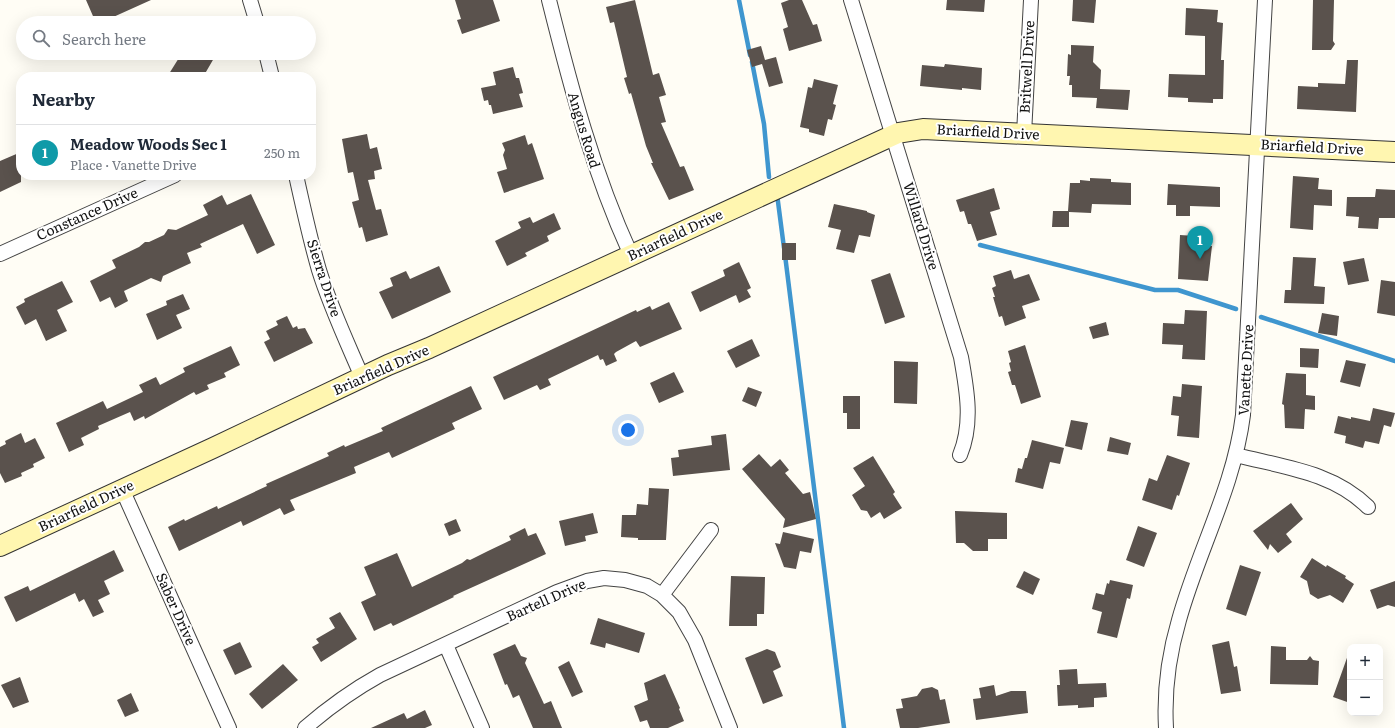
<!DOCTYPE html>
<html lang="en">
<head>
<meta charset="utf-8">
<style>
	:root { --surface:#fff; --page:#f2f2f3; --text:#1f2937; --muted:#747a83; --line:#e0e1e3; --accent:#ea580c }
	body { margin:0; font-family:Literata,serif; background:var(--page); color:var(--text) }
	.controls { position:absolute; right:12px; bottom:12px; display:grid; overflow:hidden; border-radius:8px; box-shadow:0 4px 16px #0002 }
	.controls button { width:36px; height:36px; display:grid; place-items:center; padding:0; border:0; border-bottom:1px solid var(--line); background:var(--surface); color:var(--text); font:20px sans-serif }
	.you { position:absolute; left:628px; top:430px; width:14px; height:14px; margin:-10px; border:3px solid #fff; border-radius:50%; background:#1a73e8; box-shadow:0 0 0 6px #1a73e833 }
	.badge { display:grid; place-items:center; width:26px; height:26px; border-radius:50%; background:var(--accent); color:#fff; font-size:13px; font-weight:700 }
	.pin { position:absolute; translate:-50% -33px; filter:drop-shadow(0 1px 2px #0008) }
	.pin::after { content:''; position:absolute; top:21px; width:14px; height:12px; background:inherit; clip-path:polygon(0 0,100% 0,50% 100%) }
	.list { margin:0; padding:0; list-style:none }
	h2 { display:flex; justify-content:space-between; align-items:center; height:52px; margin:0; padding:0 16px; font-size:17px }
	h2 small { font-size:13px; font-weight:400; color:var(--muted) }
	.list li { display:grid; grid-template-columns:26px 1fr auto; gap:12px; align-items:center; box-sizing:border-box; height:56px; padding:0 16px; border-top:1px solid var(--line) }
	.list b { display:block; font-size:15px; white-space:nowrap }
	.list p { margin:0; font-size:13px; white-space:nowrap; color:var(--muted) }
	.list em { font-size:13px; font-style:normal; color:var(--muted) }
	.icon { flex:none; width:22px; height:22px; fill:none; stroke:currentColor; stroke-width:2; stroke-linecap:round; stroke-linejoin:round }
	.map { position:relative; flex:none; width:1395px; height:728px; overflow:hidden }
	.search { position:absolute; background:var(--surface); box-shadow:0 4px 16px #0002; left:16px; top:16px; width:300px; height:44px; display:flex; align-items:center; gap:10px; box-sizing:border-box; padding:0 14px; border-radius:22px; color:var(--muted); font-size:15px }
	.panel { position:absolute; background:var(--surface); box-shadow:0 4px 16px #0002; left:16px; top:72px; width:300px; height:108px; border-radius:16px }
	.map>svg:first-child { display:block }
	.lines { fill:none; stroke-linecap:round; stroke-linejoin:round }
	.stream { stroke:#3f96cf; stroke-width:4.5 }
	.building { fill:#5a524d }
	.street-casing { stroke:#444; stroke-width:16 }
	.secondary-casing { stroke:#333; stroke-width:22 }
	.street { stroke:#fff; stroke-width:14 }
	.secondary { stroke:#fff6b0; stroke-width:20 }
	.labels { text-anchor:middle; stroke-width:4; stroke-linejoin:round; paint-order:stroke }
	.street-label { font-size:14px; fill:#111; stroke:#fff }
</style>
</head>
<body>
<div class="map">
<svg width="1395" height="728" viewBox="0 0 1395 728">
	<rect width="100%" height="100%" fill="#fffdf5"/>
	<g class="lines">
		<!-- stream -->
		<path class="stream" d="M739,0L750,55
			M752,62L764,124L769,177
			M777,194L784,248
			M980,245L1155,290H1178L1236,309
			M785,255L844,728
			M1261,317L1395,361"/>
	</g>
	<!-- building -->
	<path class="building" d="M86,0H151L100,23H96Z
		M455,0H493L500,21L462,34L457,20L461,19Z
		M635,0L653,75L659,73L666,95L659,97L666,122L661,123L680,167L684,166L694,190L669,200L651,163H653L646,146L631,93L629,94L624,78L627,77L614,22L610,23L606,7Z
		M789,0H802L813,25L817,24L822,41L789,51L783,29L788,27L781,3Z
		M947,0H985L984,12L946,10Z
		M1073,0H1096L1094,23L1072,21Z
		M1313,0H1334L1333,41L1335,44L1331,50H1312Z
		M1186,8L1218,10L1217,22L1223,23L1221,60H1224L1223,99H1213V103L1188,102V98L1168,97L1169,74L1205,75V36L1185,35Z
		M1071,45L1094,46L1093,62L1101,70L1100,89L1130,90L1128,110L1096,108L1097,98L1072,97V85H1069L1070,76H1067L1068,54L1071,55Z
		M761,46L765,60L776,57L783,83L769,87L762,64L752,67L747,50Z
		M182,53H217L203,77H167Z
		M1347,60H1358L1356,112L1297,109L1298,86L1318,87V83L1345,84Z
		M945,64L982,68L981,90L962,88V90L920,86L922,65L944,67Z
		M513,67L516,78H519L523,93L519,94L523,107L493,114L491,105H489L488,100L484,101L481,88L496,85L493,72Z
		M814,79L838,85L833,104L836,105L832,120L828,119L824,136L809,132V129L800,127L808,87L812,88Z
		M367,134L370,149L377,147L382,169L374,171L375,179L368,180L376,210L381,209L388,235L366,242L362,227L359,228L352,202L359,200L353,172L348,173L342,139Z
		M525,135L528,145L532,143L544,179L504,193L497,172L507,169L503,155L505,150L502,143Z
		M21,152V182L0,192V161Z
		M1293,176L1319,178L1318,189L1332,190V206L1314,205L1313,230L1290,228Z
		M1090,178L1111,179V182L1131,183V205L1092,204L1091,213L1069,212V227H1052L1053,211H1068L1070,183H1080V180L1090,181Z
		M1168,184L1220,187V207L1190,206V216H1176V205H1167Z
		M994,188L1000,209L990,212L997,235L977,241L971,224H968L964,211L960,212L956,200Z
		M1376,189L1395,190V218H1379L1378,229L1358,228L1359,217L1346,216L1347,197H1375Z
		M251,194L275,245L257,254L243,224L200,244L202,247L187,253L191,263L163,276L161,282L151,278L124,291L128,301L115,308L110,297L100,302L90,281L116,268L112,260L139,247L145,242H149L164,235L168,229L176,230L208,215L203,205L222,195L227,205Z
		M834,204L867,211V212L875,215L870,237L859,235L854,253L836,249L841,230L828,227Z
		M554,213L561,229L547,236L549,241L525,253L527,256L507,266L495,241L521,228L518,222L530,217L533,223Z
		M1180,235L1210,237V246H1212L1208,281L1178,279Z
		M782,243H796V260H782Z
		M1293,257L1316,258L1314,286L1325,287L1324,304L1284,303L1285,290H1291Z
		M1364,258L1369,281L1348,285L1343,262Z
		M739,262L751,288L747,290L751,297L739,303L736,295L700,312L691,292L725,276L723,270Z
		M439,266L451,292L392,319L379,292L393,286L390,278L406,271L410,279Z
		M1011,270L1014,279L1029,274L1040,300L1022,306L1026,318L1005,326L1002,316L999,317L993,297H995L992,288L996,286L993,276Z
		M890,273L905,317L885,324L871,280Z
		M1381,280L1395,282V316L1377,313Z
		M62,281L73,302L57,310L67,331L46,341L36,319L25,325L16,307L25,302L24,299Z
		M183,294L190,309L176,315L182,328L157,340L146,314L167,305L166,301Z
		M669,302L682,329L640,347L636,341L616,352L614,354L617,361L606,366L603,359L600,360L598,355L548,379L551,385L540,390L537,385L504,400L493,377L636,310L637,312L650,306L652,310Z
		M1185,310L1207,311L1205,360L1182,359L1183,345L1162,344L1163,323L1184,324Z
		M1322,313L1339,316L1337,336L1318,333Z
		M287,316L293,328L297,326L298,329L305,328L313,343L274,362L264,342L270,339L266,331L278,325L276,321Z
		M1106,322L1109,335L1093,339L1089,327Z
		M752,339L760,356L736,368L727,351Z
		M1025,345L1041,397L1021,404L1015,385H1012L1008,372L1011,371L1009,363L1011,362L1008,351Z
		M231,346L240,365L224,373L226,377L207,385L209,389L196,395L194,392L145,419L144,416L134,421L130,412L98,426L99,429L81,438L84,445L69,452L56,423L103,401L107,409L143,392L139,385L156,377L160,385L185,372L183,368Z
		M1300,348L1319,349L1318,368L1300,367Z
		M1346,360L1366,364L1360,387L1340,382Z
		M894,361L918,362L917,404L894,403Z
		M674,372L684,392L659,403L650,383Z
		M1286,373L1306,374V395L1315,396V410L1305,409L1304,429L1285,428L1284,405L1282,404Z
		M1182,384L1202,386L1199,438L1177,436L1179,416L1171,415L1173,396L1181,397Z
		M471,386L482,409L452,423L455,429L392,458L389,452L354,467L356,473L290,500L295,510L284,515L280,508L243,526L241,521L179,551L168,527L184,519L185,521L217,506L218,509L267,486L266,484L329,456L327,453L344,445L345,447L383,431L381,428Z
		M748,387L762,392L756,407L742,401Z
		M843,396H860V429H847V413H843Z
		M1373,408L1395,413L1391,427L1384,425L1379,444L1365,441L1363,448L1345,443L1346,436L1334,433L1338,416L1351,419V417L1370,421Z
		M1071,420L1088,423L1082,450L1065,446Z
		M21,433L25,443L35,438L45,458L33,464L34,467L21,473L22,476L5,483L0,473V447L6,444L5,441Z
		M726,434L730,470L673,476L671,458L679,457L678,450L712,445L711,436Z
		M1110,437L1131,443L1128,455L1107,451Z
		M1032,440L1064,448L1060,464L1050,462L1043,489L1015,482L1018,468L1022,469L1025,458H1027Z
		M759,454L771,467L780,459L789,470L785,473L803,494L810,492L816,519L783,528L785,519L742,469Z
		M1167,455L1190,463L1179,496L1177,495L1172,510L1142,500L1149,478L1157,481Z
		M873,456L895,492L893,494L902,508L884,519L880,512L871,518L867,511L861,510L852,495L865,486L853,468Z
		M649,488L669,489L666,540H638V538L621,537L622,515H636L637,504L648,505Z
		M1291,503L1303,519L1286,534L1292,542L1278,553L1270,544L1268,550L1253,531Z
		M955,511L1007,513V539H988V551H973L964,543H956Z
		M593,513L598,533L585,536L586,541L565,546L559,521Z
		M456,519L461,531L449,536L444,524Z
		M1138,526L1157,533L1144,567L1126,560Z
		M525,528L528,536L536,533L546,554L453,596L454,597L393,626L391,623L374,631L361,602L376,595L364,567L397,553L412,587L462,563L467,559L470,560L488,551L511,540L509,536Z
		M783,532L814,539L811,553L800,551L796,569L784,567L775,543L780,544Z
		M114,550L124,571L104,581L110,594L98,600L104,612L93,617L84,599L79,602L75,593L16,622L4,597L28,586L30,591Z
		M1312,558L1326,567L1327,565L1346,576L1345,578L1354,584L1343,603L1330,595L1318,599L1310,594L1307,581L1300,577Z
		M1240,565L1261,572L1246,616L1226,609Z
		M1024,571L1040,579L1033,595L1016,587Z
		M731,576L765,577L764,614H757V626H729Z
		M1110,580L1133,585L1130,599L1127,598L1117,638L1097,633L1102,612L1092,609L1096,593L1104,595L1107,583L1109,584Z
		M1395,581V607L1388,605L1377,609L1370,590Z
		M340,612L357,639L321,662L312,647L319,643L316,639L335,628L329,618Z
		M598,618L645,633L639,653L606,643L605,648L590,644Z
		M1229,641L1234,667L1237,666L1241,691L1221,694L1212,645Z
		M240,642L252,667L235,675L223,650Z
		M515,644L521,656L527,658L525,663L544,704L551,701L562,728H533L519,695L513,698L507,684L505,685L493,654Z
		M1271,646L1286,647V660H1307L1310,656L1313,660L1319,661L1318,685L1270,684Z
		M767,649L775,652L781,667L773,671L783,696L763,704L745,658Z
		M1348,655L1350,656V703L1333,697Z
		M569,661L583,692L572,697L558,667Z
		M283,664L298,680L262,709L249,694Z
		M1077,669L1078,684L1106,683L1107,697L1094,698V707L1078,708V705L1058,706L1057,685H1060L1059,670Z
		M665,674L680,708L679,709L684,721L668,728H650L647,720L640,722L634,706L648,700L644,683Z
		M20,677L29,702L13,708L1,685Z
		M994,685L996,696L1011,691H1026L1028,713L976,720L973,699L981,698L979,688Z
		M932,687L938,690L940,700L945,699L950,723L918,728H900L896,709L903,708L901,699L917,696L922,689Z
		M131,693L139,711L125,717L117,700Z
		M425,710L432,725L425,728H371L404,713L407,719Z"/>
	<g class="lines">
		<defs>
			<path id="street" d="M250,0L257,23
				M549,0C571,88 593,172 631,255
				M851,0L961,357C967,390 973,424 960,455
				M266,53L272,77
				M1024,134L1031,0
				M296,175C303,207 310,239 319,270C330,306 347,342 362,377
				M0,254L175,175
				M1236,455C1283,467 1333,472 1368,507
				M122,489L229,728
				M662,595L711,530
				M446,645L482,728
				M305,728C328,708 353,690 380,675L557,592L587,581L604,578L625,580L647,586L662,595L679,612L695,640L730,728
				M1166,728C1164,692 1169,654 1179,620C1198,551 1234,487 1243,415L1265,0"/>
			<path id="secondary" d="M0,546L213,448L388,365L429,348L898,133L923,129L1395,152"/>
		</defs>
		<!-- street casing -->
		<use href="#street" class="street-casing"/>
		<!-- secondary casing -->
		<use href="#secondary" class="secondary-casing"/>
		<!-- street -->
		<use href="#street" class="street"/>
		<!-- secondary -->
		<use href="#secondary" class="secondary"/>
	</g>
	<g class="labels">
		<!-- street labels -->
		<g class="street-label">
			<text transform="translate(1027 67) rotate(-87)" y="5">Britwell Drive</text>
			<text transform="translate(584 130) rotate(73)" y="5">Angus Road</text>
			<text transform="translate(988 132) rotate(3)" y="5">Briarfield Drive</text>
			<text transform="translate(1312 147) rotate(3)" y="5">Briarfield Drive</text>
			<text transform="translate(87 214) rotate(-24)" y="5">Constance Drive</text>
			<text transform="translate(921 226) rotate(73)" y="5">Willard Drive</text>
			<text transform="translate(675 235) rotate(-25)" y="5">Briarfield Drive</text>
			<text transform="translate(324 278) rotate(72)" y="5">Sierra Drive</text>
			<text transform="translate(381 370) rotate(-24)" y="5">Briarfield Drive</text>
			<text transform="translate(1246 370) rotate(-87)" y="5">Vanette Drive</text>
			<text transform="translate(86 506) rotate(-25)" y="5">Briarfield Drive</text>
			<text transform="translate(546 600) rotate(-24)" y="5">Bartell Drive</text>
			<text transform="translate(176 609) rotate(66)" y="5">Saber Drive</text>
		</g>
	</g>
</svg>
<div class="controls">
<button>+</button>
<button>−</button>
</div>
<div class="you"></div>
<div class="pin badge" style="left:1200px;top:259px;background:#0f9aa8">1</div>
<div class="search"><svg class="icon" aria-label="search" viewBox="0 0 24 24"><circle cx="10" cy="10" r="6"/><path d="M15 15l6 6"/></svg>Search here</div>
<section class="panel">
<h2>Nearby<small></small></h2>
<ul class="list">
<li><span class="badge" style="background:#0f9aa8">1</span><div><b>Meadow Woods Sec 1</b><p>Place · Vanette Drive</p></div><em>250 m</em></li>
</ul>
</section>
</div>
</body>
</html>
